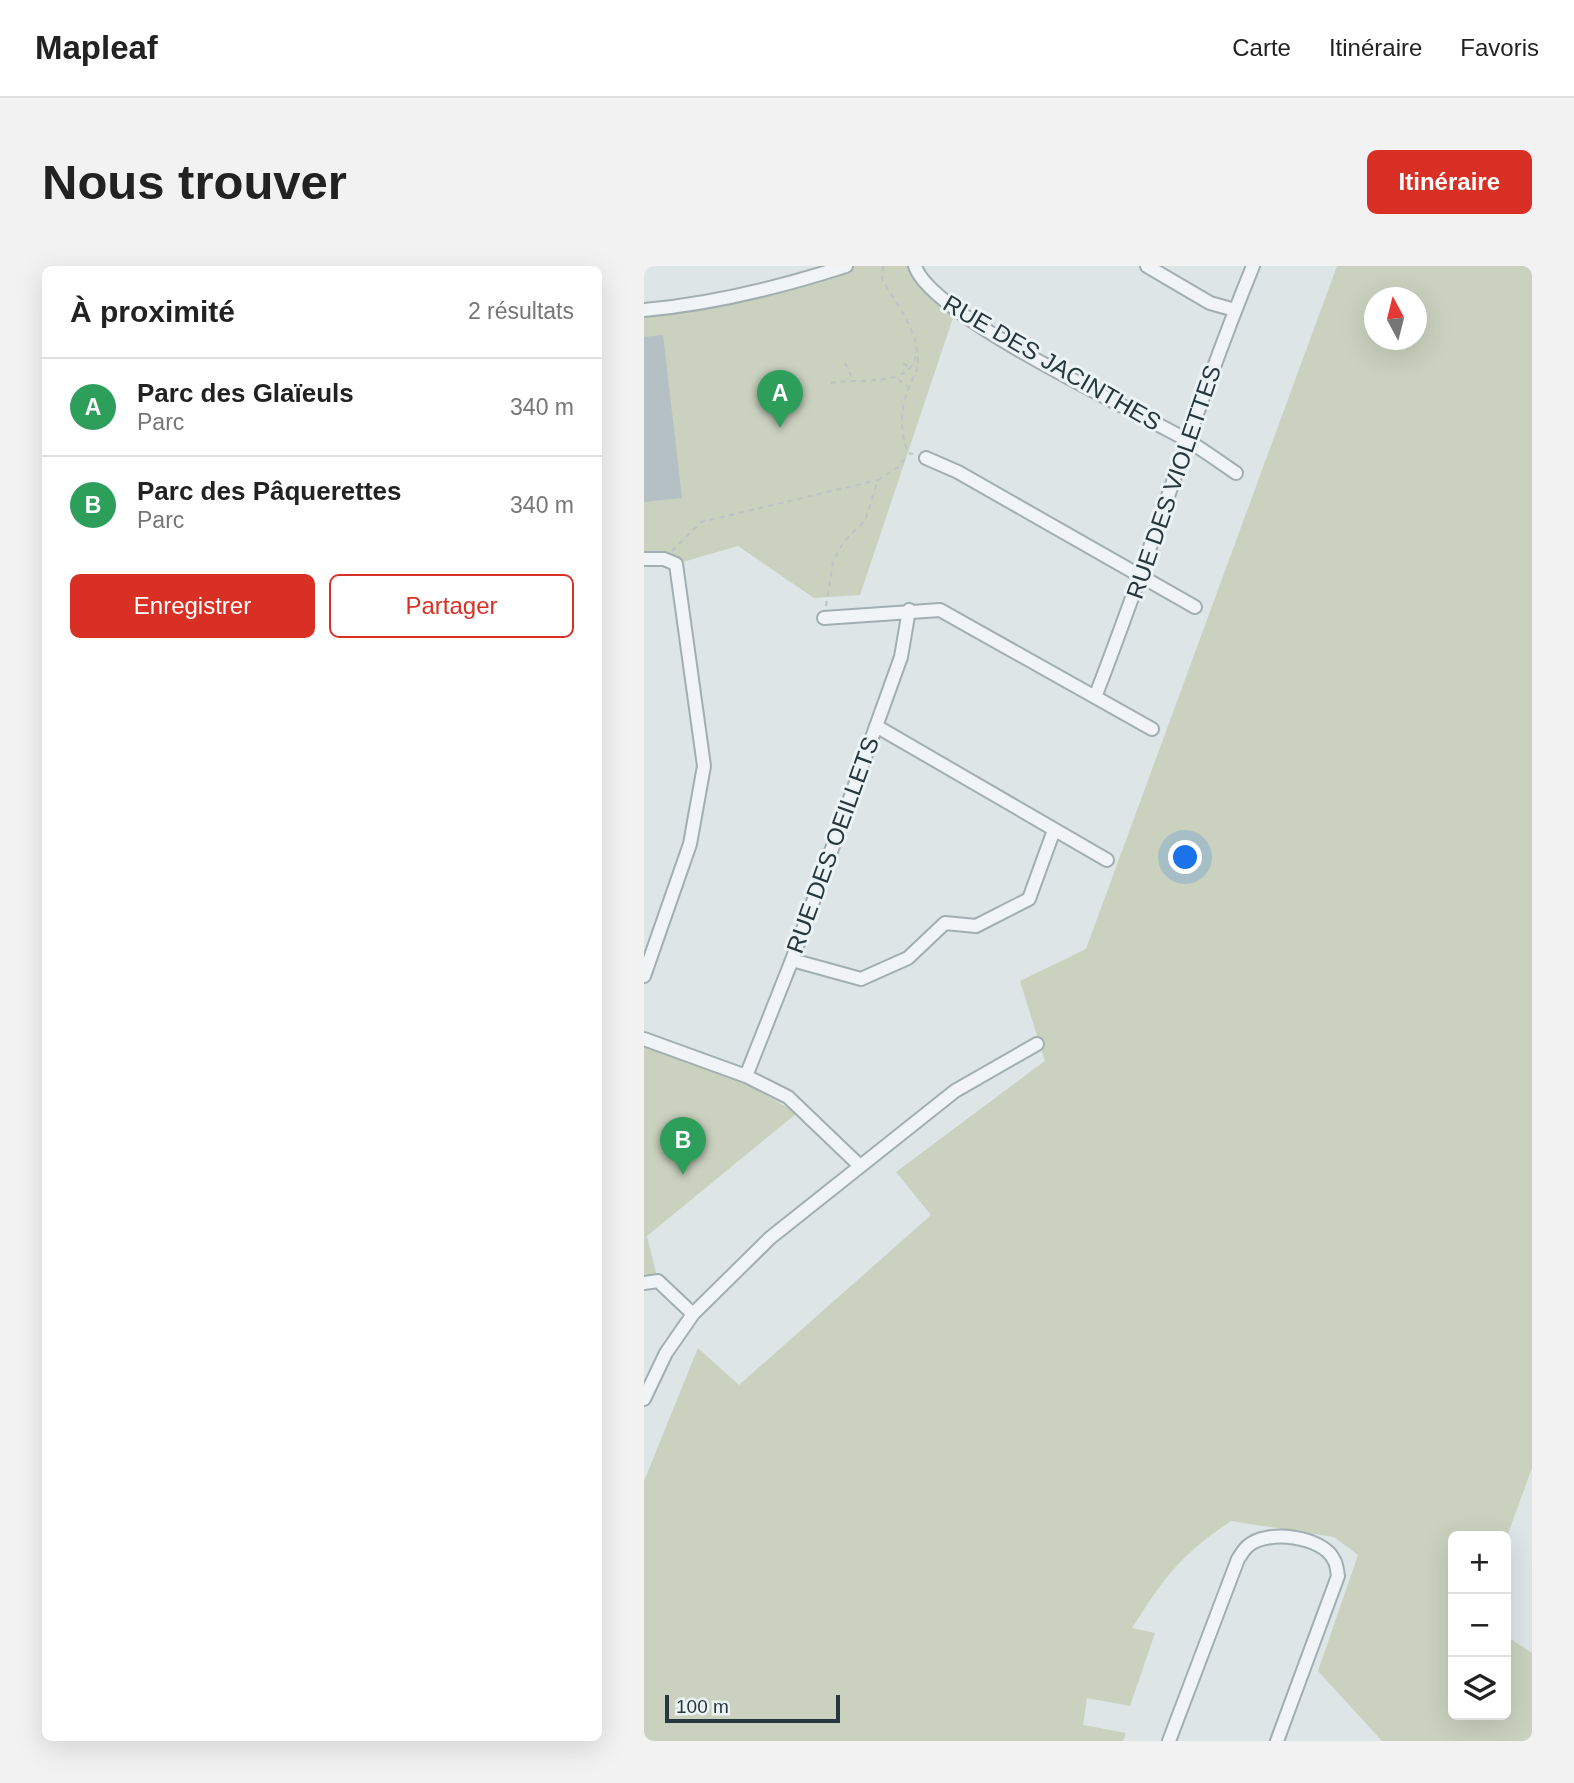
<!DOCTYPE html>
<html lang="fr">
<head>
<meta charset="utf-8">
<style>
	:root { --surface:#fff; --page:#f2f2f2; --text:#222; --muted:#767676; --line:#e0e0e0; --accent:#d93025 }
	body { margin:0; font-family:Arial,sans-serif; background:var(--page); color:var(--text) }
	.controls { position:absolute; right:21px; bottom:21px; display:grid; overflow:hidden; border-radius:10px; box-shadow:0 7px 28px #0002 }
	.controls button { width:63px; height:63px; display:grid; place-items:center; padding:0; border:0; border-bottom:2px solid var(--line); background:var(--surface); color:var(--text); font:35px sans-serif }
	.compass { position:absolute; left:720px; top:21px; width:63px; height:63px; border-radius:50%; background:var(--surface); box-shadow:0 7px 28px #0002; rotate:353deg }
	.scale { position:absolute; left:21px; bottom:18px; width:175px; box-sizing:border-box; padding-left:7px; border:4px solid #26383e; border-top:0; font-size:19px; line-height:24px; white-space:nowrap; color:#26383e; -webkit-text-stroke:5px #ecf3f5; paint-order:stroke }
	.you { position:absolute; left:542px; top:592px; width:24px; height:24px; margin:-18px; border:5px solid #fff; border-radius:50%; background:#1a73e8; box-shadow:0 0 0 10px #1a73e833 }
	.badge { display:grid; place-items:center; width:46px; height:46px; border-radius:50%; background:var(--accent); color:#fff; font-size:23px; font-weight:700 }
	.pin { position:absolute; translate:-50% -58px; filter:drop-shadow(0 2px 4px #0008) }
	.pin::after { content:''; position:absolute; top:37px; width:24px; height:21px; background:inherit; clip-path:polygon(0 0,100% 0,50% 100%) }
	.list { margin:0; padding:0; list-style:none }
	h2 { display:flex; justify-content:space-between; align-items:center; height:91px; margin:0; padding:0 28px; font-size:30px }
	h2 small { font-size:23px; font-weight:400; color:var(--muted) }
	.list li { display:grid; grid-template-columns:46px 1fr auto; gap:21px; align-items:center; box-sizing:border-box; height:98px; padding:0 28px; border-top:2px solid var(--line) }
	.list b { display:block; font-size:26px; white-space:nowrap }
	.list p { margin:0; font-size:23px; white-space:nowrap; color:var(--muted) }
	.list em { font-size:23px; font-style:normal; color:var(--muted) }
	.actions { display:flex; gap:14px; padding:21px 28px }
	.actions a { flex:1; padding:16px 0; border:2px solid var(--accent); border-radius:10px; text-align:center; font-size:24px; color:var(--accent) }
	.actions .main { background:var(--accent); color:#fff }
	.icon { flex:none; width:38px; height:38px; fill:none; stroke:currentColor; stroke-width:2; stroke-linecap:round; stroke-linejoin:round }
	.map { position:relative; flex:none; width:888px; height:1475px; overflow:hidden; border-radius:10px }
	header { display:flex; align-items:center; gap:42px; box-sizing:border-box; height:98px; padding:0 35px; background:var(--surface); border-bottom:2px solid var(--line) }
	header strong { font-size:33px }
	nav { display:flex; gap:38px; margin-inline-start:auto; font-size:24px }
	.intro { display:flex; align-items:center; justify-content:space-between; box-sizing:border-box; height:168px; padding:0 42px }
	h1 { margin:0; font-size:49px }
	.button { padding:18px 32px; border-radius:10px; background:var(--accent); color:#fff; font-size:24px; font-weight:700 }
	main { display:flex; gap:42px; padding:0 42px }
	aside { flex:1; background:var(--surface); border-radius:10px; box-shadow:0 7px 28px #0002 }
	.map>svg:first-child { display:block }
	.green { fill:#cad1be; fill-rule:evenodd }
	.building { fill:#b4c0c4 }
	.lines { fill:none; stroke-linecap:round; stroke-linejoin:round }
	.minor-casing { stroke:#a2aeb1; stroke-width:16 }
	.path { stroke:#bbc3c6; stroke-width:2; stroke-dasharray:5 5; stroke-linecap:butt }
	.minor { stroke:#f0f4f6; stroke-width:12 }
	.labels { text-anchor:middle; stroke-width:6; stroke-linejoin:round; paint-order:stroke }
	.street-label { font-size:24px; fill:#26383e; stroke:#ecf3f5 }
</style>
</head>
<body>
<header>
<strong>Mapleaf</strong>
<nav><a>Carte</a><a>Itinéraire</a><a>Favoris</a></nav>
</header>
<div class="intro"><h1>Nous trouver</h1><a class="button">Itinéraire</a></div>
<main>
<aside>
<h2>À proximité<small>2 résultats</small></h2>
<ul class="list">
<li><span class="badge" style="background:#2e9e5b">A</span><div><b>Parc des Glaïeuls</b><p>Parc</p></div><em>340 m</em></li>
<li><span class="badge" style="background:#2e9e5b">B</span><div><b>Parc des Pâquerettes</b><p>Parc</p></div><em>340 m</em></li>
</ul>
<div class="actions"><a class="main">Enregistrer</a><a>Partager</a></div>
</aside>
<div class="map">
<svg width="888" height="1475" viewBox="0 0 888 1475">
	<rect width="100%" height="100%" fill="#dde5e7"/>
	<!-- green -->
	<path class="green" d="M202,0H271L312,43L216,329L170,332L94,280L32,298L0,293V44Z
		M693,0H888V1202L862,1273L809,1270V1449H862V1370L888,1387V1475H738L674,1405L714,1289L690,1271L587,1255C536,1289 520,1312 488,1362L511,1367L486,1440L443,1432L439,1459L482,1467L479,1475H0V1215L54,1082L95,1119L287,949L252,906L401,795L376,715L442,683ZM730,32H772V74H730Z
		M0,781L101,817L153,847L3,970L14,1015L0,1017Z"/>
	<!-- building -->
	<path class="building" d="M19,69L38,232L0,236V71Z"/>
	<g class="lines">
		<defs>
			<path id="minor" d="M271,0C287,50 490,144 543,174C559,184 576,196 592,207
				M503,0L566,37L591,44
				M0,44C69,38 137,21 202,0
				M282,192L314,206L551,341
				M0,293H20L32,298L60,500L46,578L0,710
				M180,352L296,344L508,463
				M451,431C507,288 551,142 609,0
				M232,460L463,594
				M148,694L217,713L264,692L301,657L332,660L385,633L410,564
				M0,773L102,810L144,831L215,899
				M102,810L148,694L257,391L265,344
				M0,1017L14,1015L49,1048
				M0,1133L22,1087L49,1048L126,972L311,825L393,778
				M525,1475L594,1293C597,1289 600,1283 604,1280C623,1263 679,1270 690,1294C693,1298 693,1306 694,1310L633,1475"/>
		</defs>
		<!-- minor casing -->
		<use href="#minor" class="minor-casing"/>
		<!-- path -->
		<path class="path" d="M239,0L238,13C253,40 275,64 274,98C273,106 267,115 264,123C256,145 256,165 264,187L269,188
			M201,97L208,112
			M259,97L266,102
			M254,113L263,120
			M187,117C213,112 267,122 272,89
			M28,285L57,256L234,214
			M182,340L189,296L200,275L221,255L234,214L256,200L263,188"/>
		<!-- minor -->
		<use href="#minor" class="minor"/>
	</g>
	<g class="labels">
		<!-- street labels -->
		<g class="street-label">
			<text transform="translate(408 97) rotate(30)" y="8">RUE DES JACINTHES</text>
			<text transform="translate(530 216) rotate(-71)" y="8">RUE DES VIOLETTES</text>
			<text transform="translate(189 579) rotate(-70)" y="8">RUE DES OEILLETS</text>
		</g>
	</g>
</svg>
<div class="controls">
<button>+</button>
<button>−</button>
<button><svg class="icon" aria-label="layers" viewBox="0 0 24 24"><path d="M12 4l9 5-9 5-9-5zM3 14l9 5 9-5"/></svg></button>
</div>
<svg class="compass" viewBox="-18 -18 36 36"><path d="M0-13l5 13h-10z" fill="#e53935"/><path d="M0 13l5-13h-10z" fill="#767676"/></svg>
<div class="scale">100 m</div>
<div class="you"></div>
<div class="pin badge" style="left:136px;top:162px;background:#2e9e5b">A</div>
<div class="pin badge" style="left:39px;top:909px;background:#2e9e5b">B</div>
</div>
</main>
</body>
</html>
